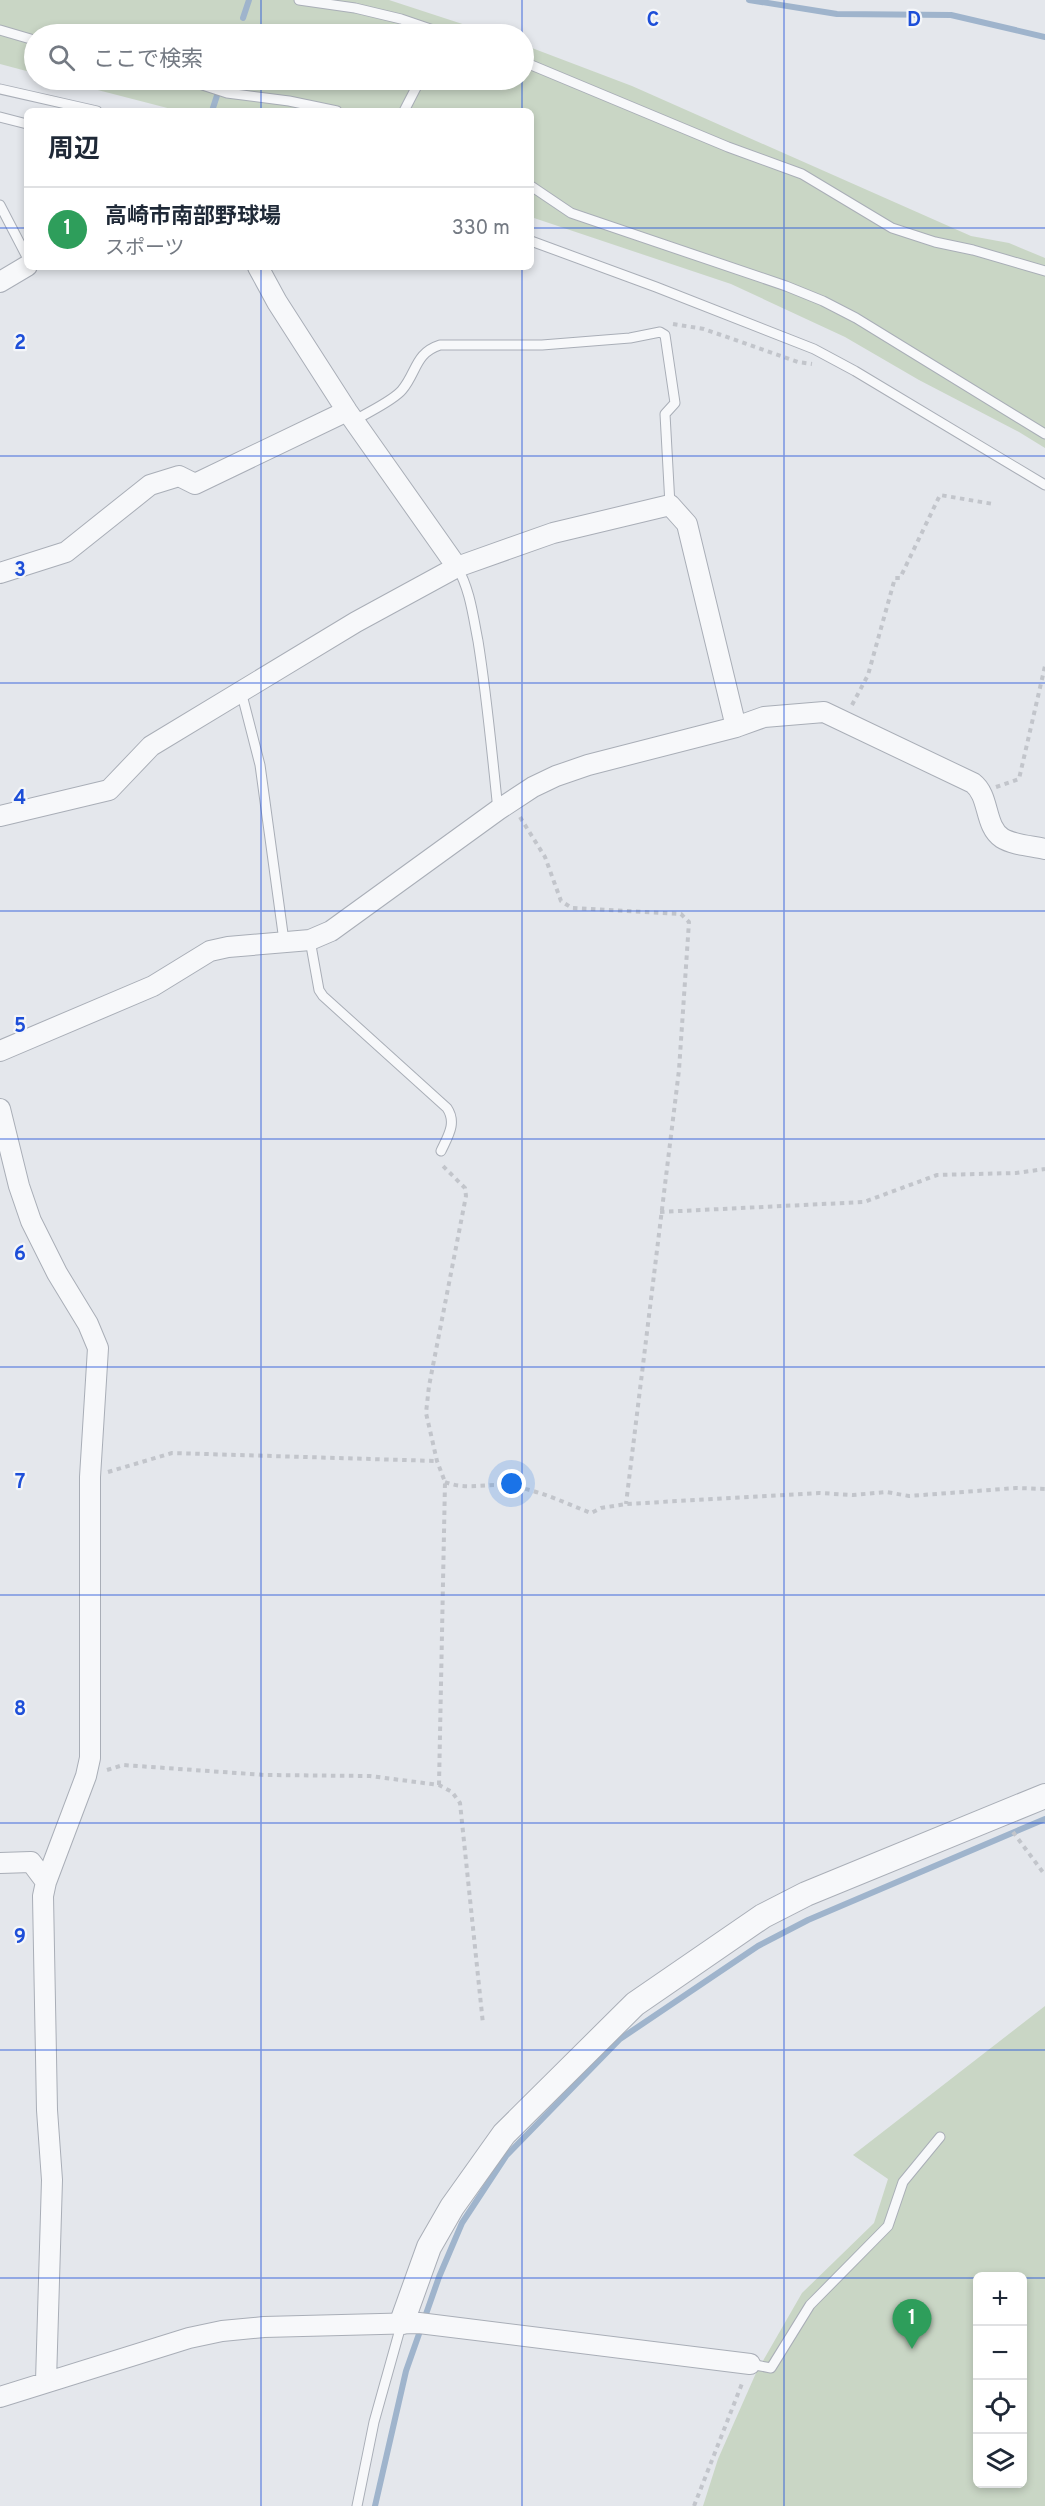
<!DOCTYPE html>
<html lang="ja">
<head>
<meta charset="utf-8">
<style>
	:root { --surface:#fff; --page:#f2f2f3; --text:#1f2937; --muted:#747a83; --line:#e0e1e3; --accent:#d1495b }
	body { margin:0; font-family:Overpass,"Noto Sans JP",sans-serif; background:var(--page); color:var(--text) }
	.controls { position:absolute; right:18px; bottom:18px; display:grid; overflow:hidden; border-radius:9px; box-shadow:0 3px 9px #0003 }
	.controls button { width:54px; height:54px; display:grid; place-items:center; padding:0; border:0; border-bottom:2px solid var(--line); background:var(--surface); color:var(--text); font:30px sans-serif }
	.you { position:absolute; left:512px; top:1484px; width:21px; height:21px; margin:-15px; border:4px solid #fff; border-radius:50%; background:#1a73e8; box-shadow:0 0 0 9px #1a73e833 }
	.badge { display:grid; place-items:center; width:39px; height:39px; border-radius:50%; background:var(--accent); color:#fff; font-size:20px; font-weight:700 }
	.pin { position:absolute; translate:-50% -50px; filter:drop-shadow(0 2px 3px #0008) }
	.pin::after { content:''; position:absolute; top:32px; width:21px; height:18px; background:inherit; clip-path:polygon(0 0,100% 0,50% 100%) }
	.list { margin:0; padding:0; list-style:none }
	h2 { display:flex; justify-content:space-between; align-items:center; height:78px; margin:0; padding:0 24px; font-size:26px }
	h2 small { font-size:20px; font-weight:400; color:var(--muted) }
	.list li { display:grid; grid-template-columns:39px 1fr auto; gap:18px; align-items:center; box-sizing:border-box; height:84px; padding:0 24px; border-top:2px solid var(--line) }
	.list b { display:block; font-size:22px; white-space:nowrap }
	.list p { margin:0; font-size:20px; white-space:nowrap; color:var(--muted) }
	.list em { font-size:20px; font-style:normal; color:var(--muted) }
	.icon { flex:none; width:33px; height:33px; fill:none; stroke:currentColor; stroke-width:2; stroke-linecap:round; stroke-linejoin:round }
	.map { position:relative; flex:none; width:1045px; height:2506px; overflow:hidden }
	.search { position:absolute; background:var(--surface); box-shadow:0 3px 9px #0003; left:24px; top:24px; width:510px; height:66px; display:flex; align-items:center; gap:15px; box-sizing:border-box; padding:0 21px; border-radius:33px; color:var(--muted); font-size:22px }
	.panel { position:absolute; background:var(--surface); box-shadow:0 3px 9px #0003; left:24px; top:108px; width:510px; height:162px; border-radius:9px }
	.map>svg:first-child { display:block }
	.green { fill:#c9d6c5; fill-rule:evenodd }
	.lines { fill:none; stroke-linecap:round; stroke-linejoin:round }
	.stream { stroke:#9fb4cc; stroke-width:6 }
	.service-casing { stroke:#a9aeb7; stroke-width:11 }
	.minor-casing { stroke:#a9aeb7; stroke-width:22 }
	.tertiary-casing { stroke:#a9aeb7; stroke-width:26 }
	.path { stroke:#c2c5cb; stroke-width:4; stroke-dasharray:4.5 4.5; stroke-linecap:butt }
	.service { stroke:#f7f8fa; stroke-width:9 }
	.minor { stroke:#f7f8fa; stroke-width:20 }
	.tertiary { stroke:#f7f8fa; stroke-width:24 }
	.grid { fill:none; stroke:#1d4ed8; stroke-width:1.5; stroke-opacity:0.55 }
	.grid-label { font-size:20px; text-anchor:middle; font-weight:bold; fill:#1d4ed8; stroke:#f4f6f9; stroke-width:4.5; stroke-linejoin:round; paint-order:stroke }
</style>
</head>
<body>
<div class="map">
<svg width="1045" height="2506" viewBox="0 0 1045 2506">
	<rect width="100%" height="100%" fill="#e4e7ec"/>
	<!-- green -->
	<path class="green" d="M0,0H389L493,34H34V73L0,64Z
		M524,45L632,86L971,236L1009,243L1045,258V448L1019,432L919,380L845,337L731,284L531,217V111H179L59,80H524Z
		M1045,2006V2506H703L718,2459L756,2373L802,2293L874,2223L888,2179L853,2155ZM978,2276H1022V2484H978Z"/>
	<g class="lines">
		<!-- stream -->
		<path class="stream" d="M749,0L837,14L951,15L1045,37
			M243,18L249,0
			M237,34L240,27
			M212,111L222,80
			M375,2506L406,2371L439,2277L462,2223L506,2156L620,2039L758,1946L808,1920L1045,1819"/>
		<defs>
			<path id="service" d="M299,0L355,8L401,19L445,34
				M0,30L34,40
				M524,62L728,147L802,174L892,228L935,242L973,250L1045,271
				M187,80L227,93L289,101L337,111
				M0,89L97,111
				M404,111L420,80
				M0,117L27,124
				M531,186L571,213L786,286L823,301L856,318L1045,434
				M0,205L27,257
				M531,241L656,287L814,349L855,371L1045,485
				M354,421C366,413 393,401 402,390C417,372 415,353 440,345H542L630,338L660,332L665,335L675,403L665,414L670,505
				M457,567C470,589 473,616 478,641C487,697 492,754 498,810
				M241,691L260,765L284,941
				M310,940L319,990L323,996L447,1108C457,1123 448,1136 441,1151
				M750,2364L771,2368L810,2305L888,2226L903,2182L940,2137
				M357,2506L374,2422L402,2322"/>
			<path id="minor" d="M258,267L277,302L347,411L457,567
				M0,282L27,266
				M0,573L66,552L150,485L179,476L195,484L347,411
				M0,816L109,790L151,746L356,622L457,567L553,533L670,505L687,524L736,727
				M0,1051L153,986L210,951L228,947L310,940L331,931L498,810L533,787L556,776L588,765L736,727L764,717L824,712L973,783C990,796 984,826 1002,838C1013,845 1032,846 1045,849
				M0,1109L19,1186L31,1221L57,1273L88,1324L98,1348L90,1477V1758L86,1776L46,1882L43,1896L47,2110L52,2180L46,2381
				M0,1863L31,1862L46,1882
				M0,2397L189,2338L222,2331L264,2327L419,2323L750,2364"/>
			<path id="tertiary" d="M402,2322L429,2247L452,2207L504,2134L635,2004L763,1916L806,1894L1045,1796"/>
		</defs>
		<!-- service casing -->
		<use href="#service" class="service-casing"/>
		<!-- minor casing -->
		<use href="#minor" class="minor-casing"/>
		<!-- tertiary casing -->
		<use href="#tertiary" class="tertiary-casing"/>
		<!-- path -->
		<path class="path" d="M673,324L704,329L798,362L812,364
			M852,705L868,675L895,578H900L940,495L993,504
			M996,787L1019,779L1045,666
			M520,817L545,857L561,901L572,908L681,914L689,922L679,1070L626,1504
			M660,1212L864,1202L937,1175L1016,1173L1045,1169
			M108,1472L172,1453L437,1461
			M445,1482C468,1491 488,1482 510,1486C539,1490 565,1503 591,1513L601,1508L626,1504L819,1493L853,1495L886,1492L909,1496L1016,1488L1045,1489
			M107,1770L123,1765L265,1775L370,1776L439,1785L452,1792L460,1803L483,2024
			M439,1785L445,1482L437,1461L426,1413L429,1386L466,1196L465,1188L441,1164
			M1013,1832L1045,1875
			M694,2506L743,2381"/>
		<!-- service -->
		<use href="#service" class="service"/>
		<!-- minor -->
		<use href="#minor" class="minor"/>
		<!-- tertiary -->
		<use href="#tertiary" class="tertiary"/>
	</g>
	<!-- grid -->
	<path class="grid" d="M261,0V34M522,0V34M784,0V2506M261,80V111M522,80V111M0,228H27M531,228H1045M261,267V2506M522,267V2506M0,456H1045M0,683H1045M0,911H1045M0,1139H1045M0,1367H1045M0,1595H1045M0,1823H1045M0,2050H1045M0,2278H978M1022,2278H1045"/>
	<g class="grid-label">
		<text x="653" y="26">C</text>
		<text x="914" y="26">D</text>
		<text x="20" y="349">2</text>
		<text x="20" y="576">3</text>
		<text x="20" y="804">4</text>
		<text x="20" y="1032">5</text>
		<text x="20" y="1260">6</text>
		<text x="20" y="1488">7</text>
		<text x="20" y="1715">8</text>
		<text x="20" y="1943">9</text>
	</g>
</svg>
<div class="controls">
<button>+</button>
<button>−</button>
<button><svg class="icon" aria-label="locate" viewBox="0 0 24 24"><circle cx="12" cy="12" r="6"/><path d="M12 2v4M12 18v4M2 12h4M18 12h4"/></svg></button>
<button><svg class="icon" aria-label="layers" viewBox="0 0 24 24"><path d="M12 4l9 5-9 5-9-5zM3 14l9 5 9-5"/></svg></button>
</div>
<div class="you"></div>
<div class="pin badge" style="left:912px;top:2349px;background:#2e9e5b">1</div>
<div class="search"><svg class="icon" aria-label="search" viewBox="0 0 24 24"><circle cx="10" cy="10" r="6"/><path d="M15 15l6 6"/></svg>ここで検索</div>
<section class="panel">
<h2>周辺<small></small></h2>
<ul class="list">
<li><span class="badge" style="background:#2e9e5b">1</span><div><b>高崎市南部野球場</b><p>スポーツ</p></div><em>330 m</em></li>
</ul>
</section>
</div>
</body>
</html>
